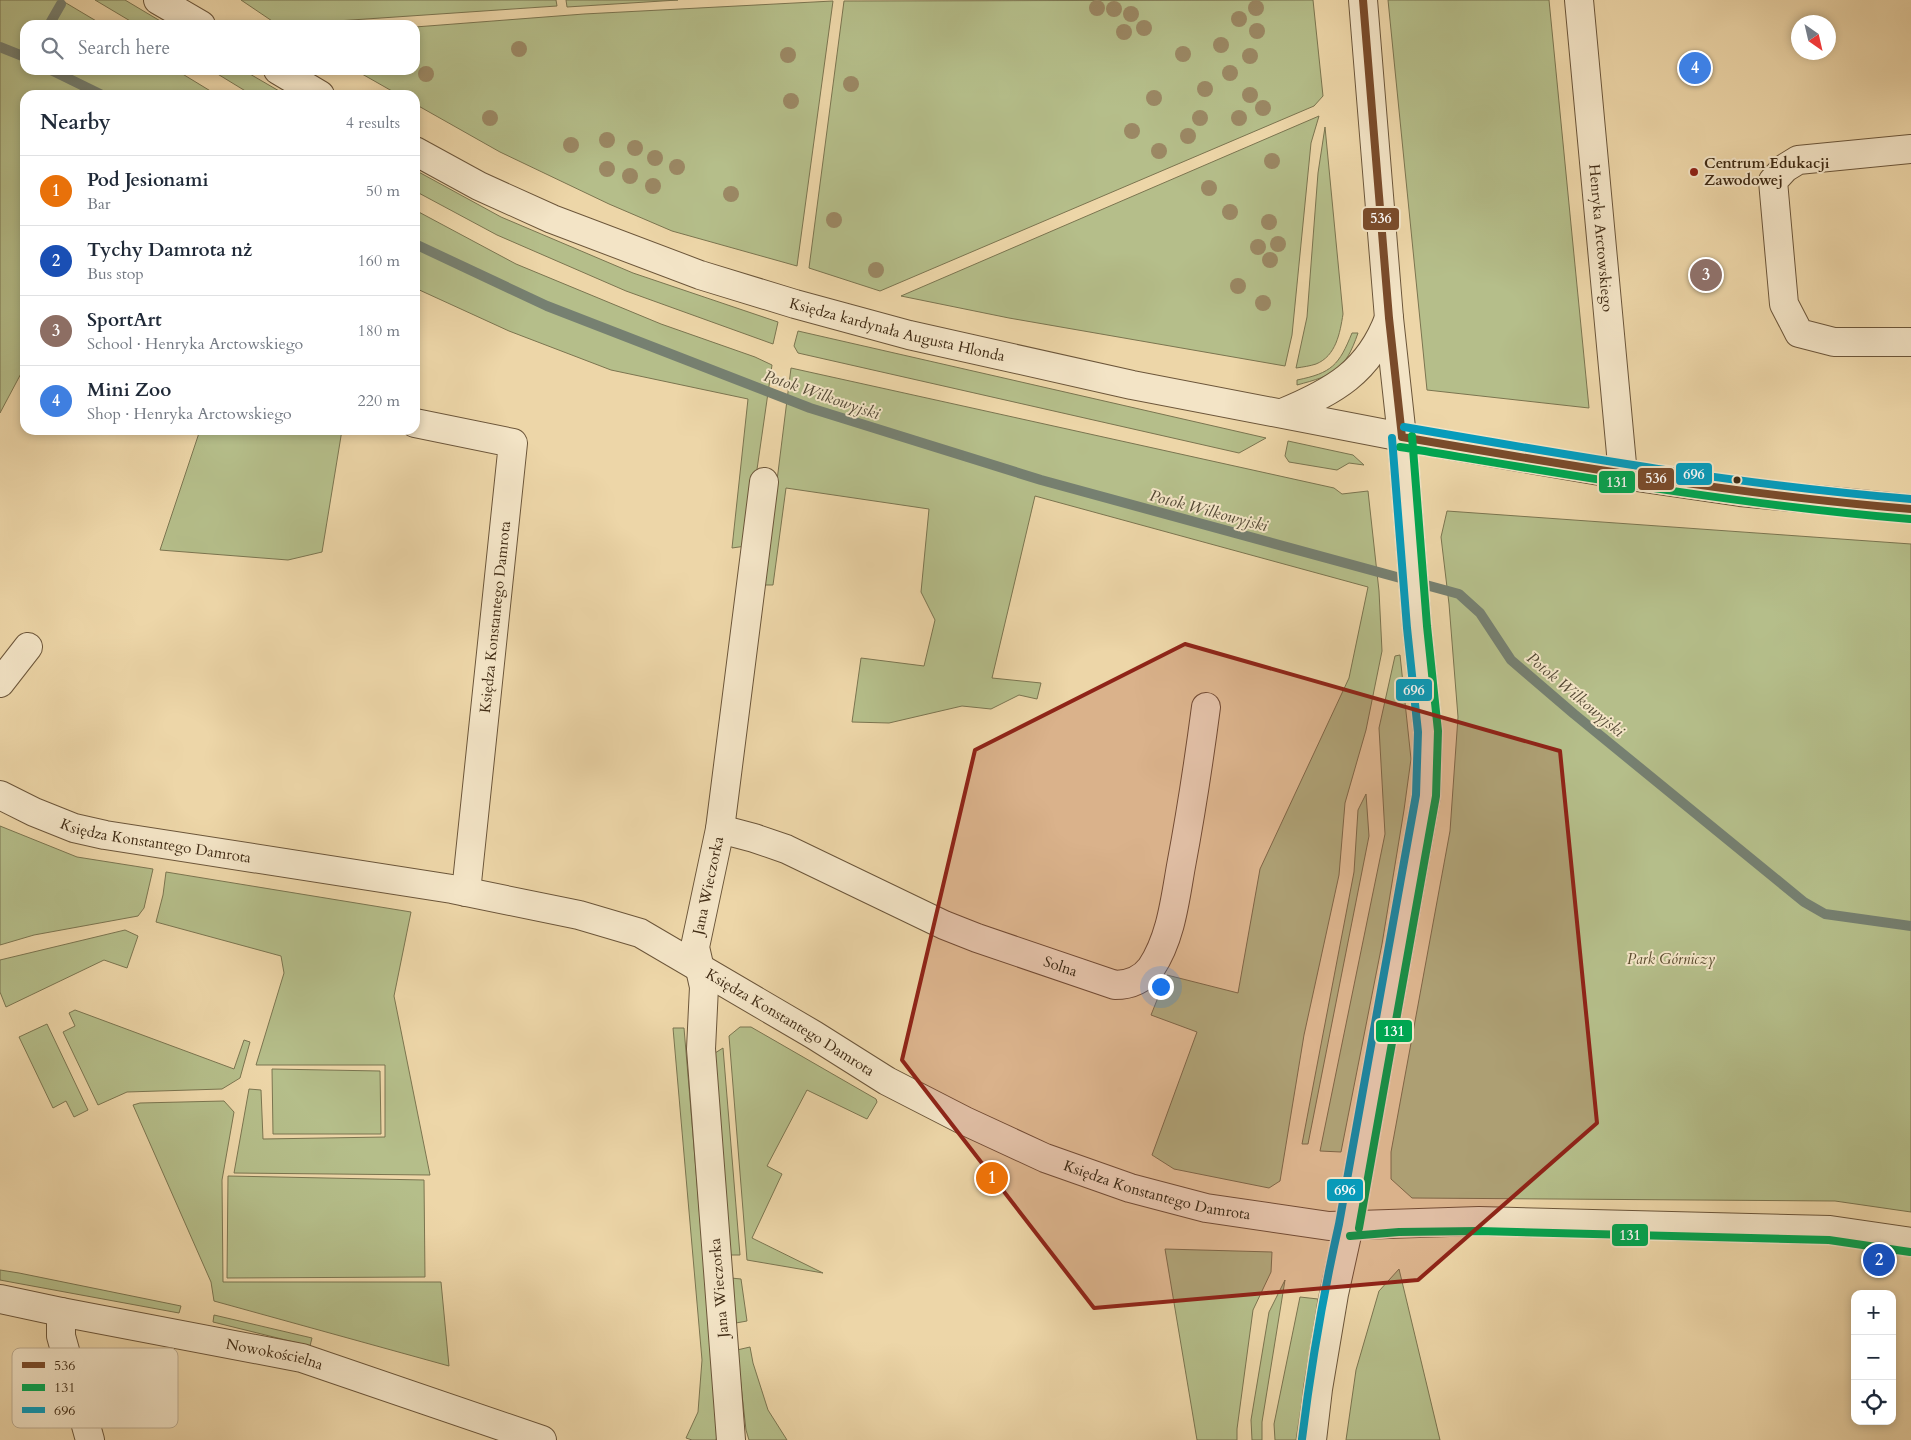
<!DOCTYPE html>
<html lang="en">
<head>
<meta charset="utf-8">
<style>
	:root { --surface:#fff; --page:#f6f6f7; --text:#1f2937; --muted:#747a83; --line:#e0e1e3; --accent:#7c3aed }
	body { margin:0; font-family:Cardo,serif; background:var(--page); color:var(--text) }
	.controls { position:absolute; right:15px; bottom:15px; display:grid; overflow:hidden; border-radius:10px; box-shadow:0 2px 8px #0003 }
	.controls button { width:45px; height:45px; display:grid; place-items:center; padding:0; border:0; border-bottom:1px solid var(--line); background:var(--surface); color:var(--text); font:25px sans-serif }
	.compass { position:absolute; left:1791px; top:15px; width:45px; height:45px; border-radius:50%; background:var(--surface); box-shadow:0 2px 8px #0003; rotate:146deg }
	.you { position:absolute; left:1160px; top:986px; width:18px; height:18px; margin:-12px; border:4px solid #fff; border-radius:50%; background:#1a73e8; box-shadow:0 0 0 8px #1a73e833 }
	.badge { display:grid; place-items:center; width:32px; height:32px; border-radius:50%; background:var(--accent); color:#fff; font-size:16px; font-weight:700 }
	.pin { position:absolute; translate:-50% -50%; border:2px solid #fff; box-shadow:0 1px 5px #0006 }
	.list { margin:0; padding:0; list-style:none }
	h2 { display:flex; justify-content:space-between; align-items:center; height:65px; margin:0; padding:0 20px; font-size:21px }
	h2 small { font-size:16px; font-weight:400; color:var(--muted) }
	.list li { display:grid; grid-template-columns:32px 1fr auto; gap:15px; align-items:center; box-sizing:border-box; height:70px; padding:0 20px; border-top:1px solid var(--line) }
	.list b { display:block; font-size:19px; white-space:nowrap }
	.list p { margin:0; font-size:16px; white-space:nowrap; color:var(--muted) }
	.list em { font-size:16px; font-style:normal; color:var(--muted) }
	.icon { flex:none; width:28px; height:28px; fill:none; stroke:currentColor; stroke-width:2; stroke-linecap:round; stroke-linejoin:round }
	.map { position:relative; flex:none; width:1911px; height:1440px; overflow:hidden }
	.search { position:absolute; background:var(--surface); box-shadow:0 2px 8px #0003; left:20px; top:20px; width:400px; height:55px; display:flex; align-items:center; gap:12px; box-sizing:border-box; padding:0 18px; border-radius:15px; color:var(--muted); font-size:19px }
	.panel { position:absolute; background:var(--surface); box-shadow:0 2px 8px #0003; left:20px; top:90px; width:400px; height:345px; border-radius:15px }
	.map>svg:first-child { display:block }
	.green { fill:#b5be8a; stroke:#7b7550 }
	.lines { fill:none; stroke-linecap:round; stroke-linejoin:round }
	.stream { stroke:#768071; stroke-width:10 }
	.minor-casing { stroke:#6c563a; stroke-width:30 }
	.minor { stroke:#f3e4c6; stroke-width:28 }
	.bus-1-casing { stroke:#f3e4c6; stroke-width:11 }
	.bus-2-casing { stroke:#f3e4c6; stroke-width:11 }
	.bus-3-casing { stroke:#f3e4c6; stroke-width:11 }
	.bus-1 { stroke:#7a4b2a; stroke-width:8 }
	.bus-2 { stroke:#00a651; stroke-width:8 }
	.bus-3 { stroke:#069cbc; stroke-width:8 }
	.tree { fill:#9b8864 }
	.marked { fill:#8f2418; fill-opacity:0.2; stroke:#8f2418; stroke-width:4; stroke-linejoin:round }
	.poi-dot { fill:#8f2418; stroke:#f3e4c6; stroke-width:2 }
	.bus-dot { fill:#412c15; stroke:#f3e4c6; stroke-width:2 }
	.labels { text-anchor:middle; stroke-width:4; stroke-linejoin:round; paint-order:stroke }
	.poi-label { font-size:15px; font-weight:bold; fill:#412c15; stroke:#f3e4c6; text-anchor:start }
	.street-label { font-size:15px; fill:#412c15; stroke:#f3e4c6 }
	.park-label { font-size:15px; font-style:italic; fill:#58492c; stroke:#f3e4c6 }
	.water-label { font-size:16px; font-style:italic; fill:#534834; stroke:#f3e4c6 }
	.key { fill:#f3e4c6; stroke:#bead91; stroke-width:1 }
	.key-label { font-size:14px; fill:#412c15 }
	.line-badge { stroke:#f3e4c6; stroke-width:2 }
	.badge-label { font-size:14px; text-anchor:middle; font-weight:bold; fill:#fff }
</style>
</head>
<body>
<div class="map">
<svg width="1911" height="1440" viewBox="0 0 1911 1440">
	<rect width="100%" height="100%" fill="#edd6a8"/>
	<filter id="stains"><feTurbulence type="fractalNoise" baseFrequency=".004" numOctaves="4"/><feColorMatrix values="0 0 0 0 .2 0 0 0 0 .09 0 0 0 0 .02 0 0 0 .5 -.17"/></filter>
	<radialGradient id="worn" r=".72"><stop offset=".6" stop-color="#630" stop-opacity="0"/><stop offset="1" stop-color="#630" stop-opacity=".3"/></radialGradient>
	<!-- green -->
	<path class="green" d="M0,0H61L103,25H25V70H176L217,95H25V366L0,413Z
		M95,0H125L167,25H137Z
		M241,0H556L557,6L278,25Z
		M566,0H678L567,7Z
		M1313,0L1323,96L1314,106L880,291L809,268L844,1Z
		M1388,0H1549L1589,408L1427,390Z
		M833,1L797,266L672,231L609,204L500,152L415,104V95H399L355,70H415V27L584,14Z
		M211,70H243L286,95H252Z
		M1319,116L1311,143L1292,335L1285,366L1009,318L901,296Z
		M1325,127L1343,314C1340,333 1336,356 1316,364C1310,366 1303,367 1296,368L1307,317L1318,173Z
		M415,170L501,217L633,273L778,322L773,344L626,291L497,235L415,191Z
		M415,210L516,264L661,324L755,357L772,365L746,546L732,548L748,399L611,370L509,331L415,288Z
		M798,331L1266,438L1239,453L798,353L794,346Z
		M1352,333H1358C1345,371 1334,375 1297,385V380C1332,373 1339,365 1352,333Z
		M791,368L1334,488L1342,494L1368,491L1379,591L1382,651L1366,730L1345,803L1339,875L1304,1035L1280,1181L1269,1188L1174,1169L1152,1155L1197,1032L1151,1015L1167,975L1238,993L1260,869L1349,678L1368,587L1035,496L992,678L1041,683L1037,699L1019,695L991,709L962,706L889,723L852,722L861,658L924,666L935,620L921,592L929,509L786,488L773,585H764Z
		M200,430H342L322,552L288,560L160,550Z
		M1288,441L1353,455L1364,465L1349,463L1337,470L1289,462L1285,456Z
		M1447,511L1911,544V1212L1835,1201L1412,1198L1391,1179V1152L1450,831L1458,717L1449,604L1441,537Z
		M1400,655L1411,759L1404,810L1382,944L1341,1152L1320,1151L1385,834L1379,728L1395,656Z
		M1366,794L1369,836L1308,1144H1302L1354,872L1358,810Z
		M0,826L77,857L153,869L144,908L138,916L34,935L0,945Z
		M166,872L411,912L394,996L430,1175L234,1173L249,1089L261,1090L263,1139L385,1137V1065H256L284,973L281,956L156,922L163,895Z
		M125,930L138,936L127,968L104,960L6,1007L0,992V960Z
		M75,1010L234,1069L244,1040L250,1042L240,1078L222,1089L127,1092L98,1105L63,1032L75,1026L69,1013Z
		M47,1024L88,1110L74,1117L66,1101L53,1108L19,1037Z
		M740,1027H751L876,1099L877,1102L867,1119L807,1090L767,1166L782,1174L752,1238L823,1273L747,1260L729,1036Z
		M673,1028H684L718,1432L716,1440H692L686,1438L698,1412L702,1360Z
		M723,1048L740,1255H730L715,1053Z
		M272,1069L380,1071L381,1134H273Z
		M224,1101L234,1112L222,1180L223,1282H441L449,1366L214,1301L211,1282L133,1105L140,1103Z
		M228,1176L424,1180L425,1277L227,1278Z
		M1165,1249L1272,1252L1271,1272L1253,1310L1237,1429V1440H1197Z
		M1399,1269L1440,1440H1346L1356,1370L1379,1291Z
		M0,1270L19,1273L181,1306L179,1313L16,1283L0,1280Z
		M731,1278L741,1279L747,1321L736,1323Z
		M1285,1280L1262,1422V1440H1252L1251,1420L1269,1312Z
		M1300,1297L1318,1299L1296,1440H1275L1274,1424Z
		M214,1315L312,1338L310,1346L213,1322Z
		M750,1347L753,1363L768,1410L787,1440H749L746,1430L737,1350Z"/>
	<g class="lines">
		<!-- stream -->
		<path class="stream" d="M49,25L61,4
			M0,47L25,57
			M51,70L102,95
			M415,244L547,306L810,408L1041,480L1459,594L1480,613L1511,660L1574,714L1804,902L1825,914L1911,926"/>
		<defs>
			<g id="minor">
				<path d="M158,0L201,25"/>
				<path id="s1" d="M1579,0L1623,475"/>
				<path d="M278,70L320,95"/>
				<path d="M1911,149L1798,160L1785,168L1773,181L1784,304L1799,333L1834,342H1911"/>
				<path id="s2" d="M415,151L479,186L552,219L700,275L795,304L909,335L1132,385L1402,437L1623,475L1740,492L1911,509"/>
				<path d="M1282,413C1333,392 1369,372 1389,318"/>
				<path d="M415,423L513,443L466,892"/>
				<path d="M0,683L28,647"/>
				<path id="s3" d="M0,795L34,812L74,828L105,835L452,889L579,915L640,933L814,1035L887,1081L965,1121L1045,1158L1130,1188L1206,1208L1329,1226L1479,1221L1830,1230L1911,1242"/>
				<path id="s4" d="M720,829L754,838L786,849L944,925L977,938L1115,985C1129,985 1142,980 1151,968C1171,938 1175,900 1181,866C1191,813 1199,760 1206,707"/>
				<path id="s5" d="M0,1299L61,1312L302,1358L542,1440"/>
				<path d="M61,1312V1336L90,1440"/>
				<path id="s6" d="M731,1440L701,1049L704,987L695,947L720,829L764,482"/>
				<path d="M1312,1440L1318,1389L1334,1294L1349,1226L1426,796L1428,732L1417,627L1402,437L1389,318L1363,0"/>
			</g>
		</defs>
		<!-- minor casing -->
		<use href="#minor" class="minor-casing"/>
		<!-- minor -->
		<use href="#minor" class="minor"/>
		<defs>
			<path id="bus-1" d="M1363,0L1389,318L1402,437
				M1402,437C1571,466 1740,495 1911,509"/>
			<path id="bus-2" d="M1400,447C1570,475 1739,505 1910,519
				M1359,1228L1436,796L1438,731L1427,626L1412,436
				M1350,1236L1399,1232L1479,1231L1829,1240L1910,1252"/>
			<path id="bus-3" d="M1404,427C1572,456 1740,485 1911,499
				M1302,1439C1311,1366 1323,1295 1339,1224L1416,795L1418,732L1407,628L1392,438"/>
		</defs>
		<!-- bus-1 casing -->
		<use href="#bus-1" class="bus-1-casing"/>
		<!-- bus-2 casing -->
		<use href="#bus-2" class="bus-2-casing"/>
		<!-- bus-3 casing -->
		<use href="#bus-3" class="bus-3-casing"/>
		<!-- bus-1 -->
		<use href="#bus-1" class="bus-1"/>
		<!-- bus-2 -->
		<use href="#bus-2" class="bus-2"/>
		<!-- bus-3 -->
		<use href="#bus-3" class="bus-3"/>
	</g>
	<!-- trees -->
	<g class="tree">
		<circle cx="1097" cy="8" r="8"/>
		<circle cx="1256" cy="8" r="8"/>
		<circle cx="1114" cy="9" r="8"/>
		<circle cx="1131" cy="14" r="8"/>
		<circle cx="1239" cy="19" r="8"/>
		<circle cx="1144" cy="28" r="8"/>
		<circle cx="1257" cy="31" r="8"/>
		<circle cx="1124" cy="32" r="8"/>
		<circle cx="1221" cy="45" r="8"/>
		<circle cx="519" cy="49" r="8"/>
		<circle cx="1183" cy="54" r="8"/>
		<circle cx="788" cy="55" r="8"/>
		<circle cx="1250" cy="56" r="8"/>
		<circle cx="1230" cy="73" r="8"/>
		<circle cx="426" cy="74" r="8"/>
		<circle cx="851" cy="84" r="8"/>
		<circle cx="1205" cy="89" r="8"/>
		<circle cx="1250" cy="95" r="8"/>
		<circle cx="1154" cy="98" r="8"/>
		<circle cx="791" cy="101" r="8"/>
		<circle cx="1263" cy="108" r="8"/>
		<circle cx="490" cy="118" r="8"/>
		<circle cx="1200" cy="118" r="8"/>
		<circle cx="1239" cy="118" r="8"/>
		<circle cx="1132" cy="131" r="8"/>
		<circle cx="1188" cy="136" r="8"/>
		<circle cx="607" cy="140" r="8"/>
		<circle cx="571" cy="145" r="8"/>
		<circle cx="635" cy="148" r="8"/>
		<circle cx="1159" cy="151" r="8"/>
		<circle cx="655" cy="158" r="8"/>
		<circle cx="1272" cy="161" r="8"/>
		<circle cx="677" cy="167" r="8"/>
		<circle cx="607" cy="169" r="8"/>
		<circle cx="630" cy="176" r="8"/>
		<circle cx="653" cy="186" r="8"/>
		<circle cx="1209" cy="188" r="8"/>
		<circle cx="731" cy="194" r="8"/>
		<circle cx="1230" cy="212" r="8"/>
		<circle cx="834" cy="220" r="8"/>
		<circle cx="1269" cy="222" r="8"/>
		<circle cx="1278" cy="244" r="8"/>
		<circle cx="1258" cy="247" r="8"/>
		<circle cx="1270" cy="260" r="8"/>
		<circle cx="876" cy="270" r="8"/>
		<circle cx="1238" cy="286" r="8"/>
		<circle cx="1263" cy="303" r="8"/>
	</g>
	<!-- marked area -->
	<path class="marked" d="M1185,644L1560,751L1597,1123L1418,1280L1094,1308L902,1060L975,750Z"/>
	<!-- markers -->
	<circle class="poi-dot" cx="1694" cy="172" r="5"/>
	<circle class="bus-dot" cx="1737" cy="480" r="4.5"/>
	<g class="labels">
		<!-- poi labels -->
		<g class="poi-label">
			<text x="1704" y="168">Centrum Edukacji<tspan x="1704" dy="17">Zawodowej</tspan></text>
		</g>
		<!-- street labels -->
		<g class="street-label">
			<text dy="5" stroke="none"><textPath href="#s1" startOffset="239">Henryka Arctowskiego</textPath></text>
			<text dy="5" stroke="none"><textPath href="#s2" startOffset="516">Księdza kardynała Augusta Hlonda</textPath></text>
			<text transform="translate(495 617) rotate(-84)" y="5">Księdza Konstantego Damrota</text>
			<text dy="5" stroke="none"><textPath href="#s3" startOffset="164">Księdza Konstantego Damrota</textPath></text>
			<text dy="5" stroke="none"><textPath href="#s6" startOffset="558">Jana Wieczorka</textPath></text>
			<text dy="5" stroke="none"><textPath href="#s4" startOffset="368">Solna</textPath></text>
			<text dy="5" stroke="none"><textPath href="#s3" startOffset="832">Księdza Konstantego Damrota</textPath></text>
			<text dy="5" stroke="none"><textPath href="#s3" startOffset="1238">Księdza Konstantego Damrota</textPath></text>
			<text transform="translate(719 1288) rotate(-95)" y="5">Jana Wieczorka</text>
			<text dy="5" stroke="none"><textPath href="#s5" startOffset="280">Nowokościelna</textPath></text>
		</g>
		<!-- park labels -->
		<g class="park-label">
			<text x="1671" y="964">Park Górniczy</text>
		</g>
		<!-- water labels -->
		<g class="water-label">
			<text transform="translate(822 394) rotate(19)" y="6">Potok Wilkowyjski</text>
			<text transform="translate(1209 510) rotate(15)" y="6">Potok Wilkowyjski</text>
			<text transform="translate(1576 694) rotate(40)" y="6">Potok Wilkowyjski</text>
		</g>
	</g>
	<!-- legend -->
	<rect x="12" y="1348" width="166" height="80" rx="8" class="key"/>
	<rect x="22" y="1362" width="23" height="6" fill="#7a4b2a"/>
	<rect x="22" y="1384" width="23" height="7" fill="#00a651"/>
	<rect x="22" y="1407" width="23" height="6" fill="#069cbc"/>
	<g class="key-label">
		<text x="54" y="1370">536</text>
		<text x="54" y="1392">131</text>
		<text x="54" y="1415">696</text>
	</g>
	<g class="line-badge">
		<rect x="1362" y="207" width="38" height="24" rx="5" fill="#7a4b2a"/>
		<rect x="1675" y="462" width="38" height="24" rx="5" fill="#069cbc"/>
		<rect x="1637" y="467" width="38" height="24" rx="5" fill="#7a4b2a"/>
		<rect x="1598" y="470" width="38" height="24" rx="5" fill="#00a651"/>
		<rect x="1395" y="678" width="38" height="24" rx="5" fill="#069cbc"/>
		<rect x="1375" y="1019" width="38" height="24" rx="5" fill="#00a651"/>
		<rect x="1326" y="1178" width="38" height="24" rx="5" fill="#069cbc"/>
		<rect x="1611" y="1223" width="38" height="24" rx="5" fill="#00a651"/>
	</g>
	<g class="badge-label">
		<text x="1381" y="223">536</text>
		<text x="1694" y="479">696</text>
		<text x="1656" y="483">536</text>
		<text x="1617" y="487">131</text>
		<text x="1414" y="695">696</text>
		<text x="1394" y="1036">131</text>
		<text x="1345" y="1195">696</text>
		<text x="1630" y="1240">131</text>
	</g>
	<rect width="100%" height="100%" filter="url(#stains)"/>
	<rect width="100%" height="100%" fill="url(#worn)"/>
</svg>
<div class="controls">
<button>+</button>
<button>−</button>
<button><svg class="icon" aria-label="locate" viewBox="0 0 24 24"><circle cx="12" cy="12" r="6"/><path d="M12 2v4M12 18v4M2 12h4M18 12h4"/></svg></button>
</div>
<svg class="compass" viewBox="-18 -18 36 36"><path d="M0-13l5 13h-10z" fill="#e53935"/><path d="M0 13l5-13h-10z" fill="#747a83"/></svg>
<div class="you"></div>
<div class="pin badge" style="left:992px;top:1178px;background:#e8710a">1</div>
<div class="pin badge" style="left:1879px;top:1260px;background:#1a4fb4">2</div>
<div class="pin badge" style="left:1706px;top:275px;background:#8d6e63">3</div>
<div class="pin badge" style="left:1695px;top:68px;background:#3f7fe0">4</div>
<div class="search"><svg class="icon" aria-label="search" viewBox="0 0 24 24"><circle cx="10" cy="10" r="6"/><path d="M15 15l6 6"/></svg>Search here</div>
<section class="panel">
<h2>Nearby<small>4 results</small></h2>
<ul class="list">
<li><span class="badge" style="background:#e8710a">1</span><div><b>Pod Jesionami</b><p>Bar</p></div><em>50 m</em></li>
<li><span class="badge" style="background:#1a4fb4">2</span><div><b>Tychy Damrota nż</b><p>Bus stop</p></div><em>160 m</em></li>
<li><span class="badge" style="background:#8d6e63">3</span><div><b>SportArt</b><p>School · Henryka Arctowskiego</p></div><em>180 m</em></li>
<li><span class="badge" style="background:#3f7fe0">4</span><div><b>Mini Zoo</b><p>Shop · Henryka Arctowskiego</p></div><em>220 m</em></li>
</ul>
</section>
</div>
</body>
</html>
